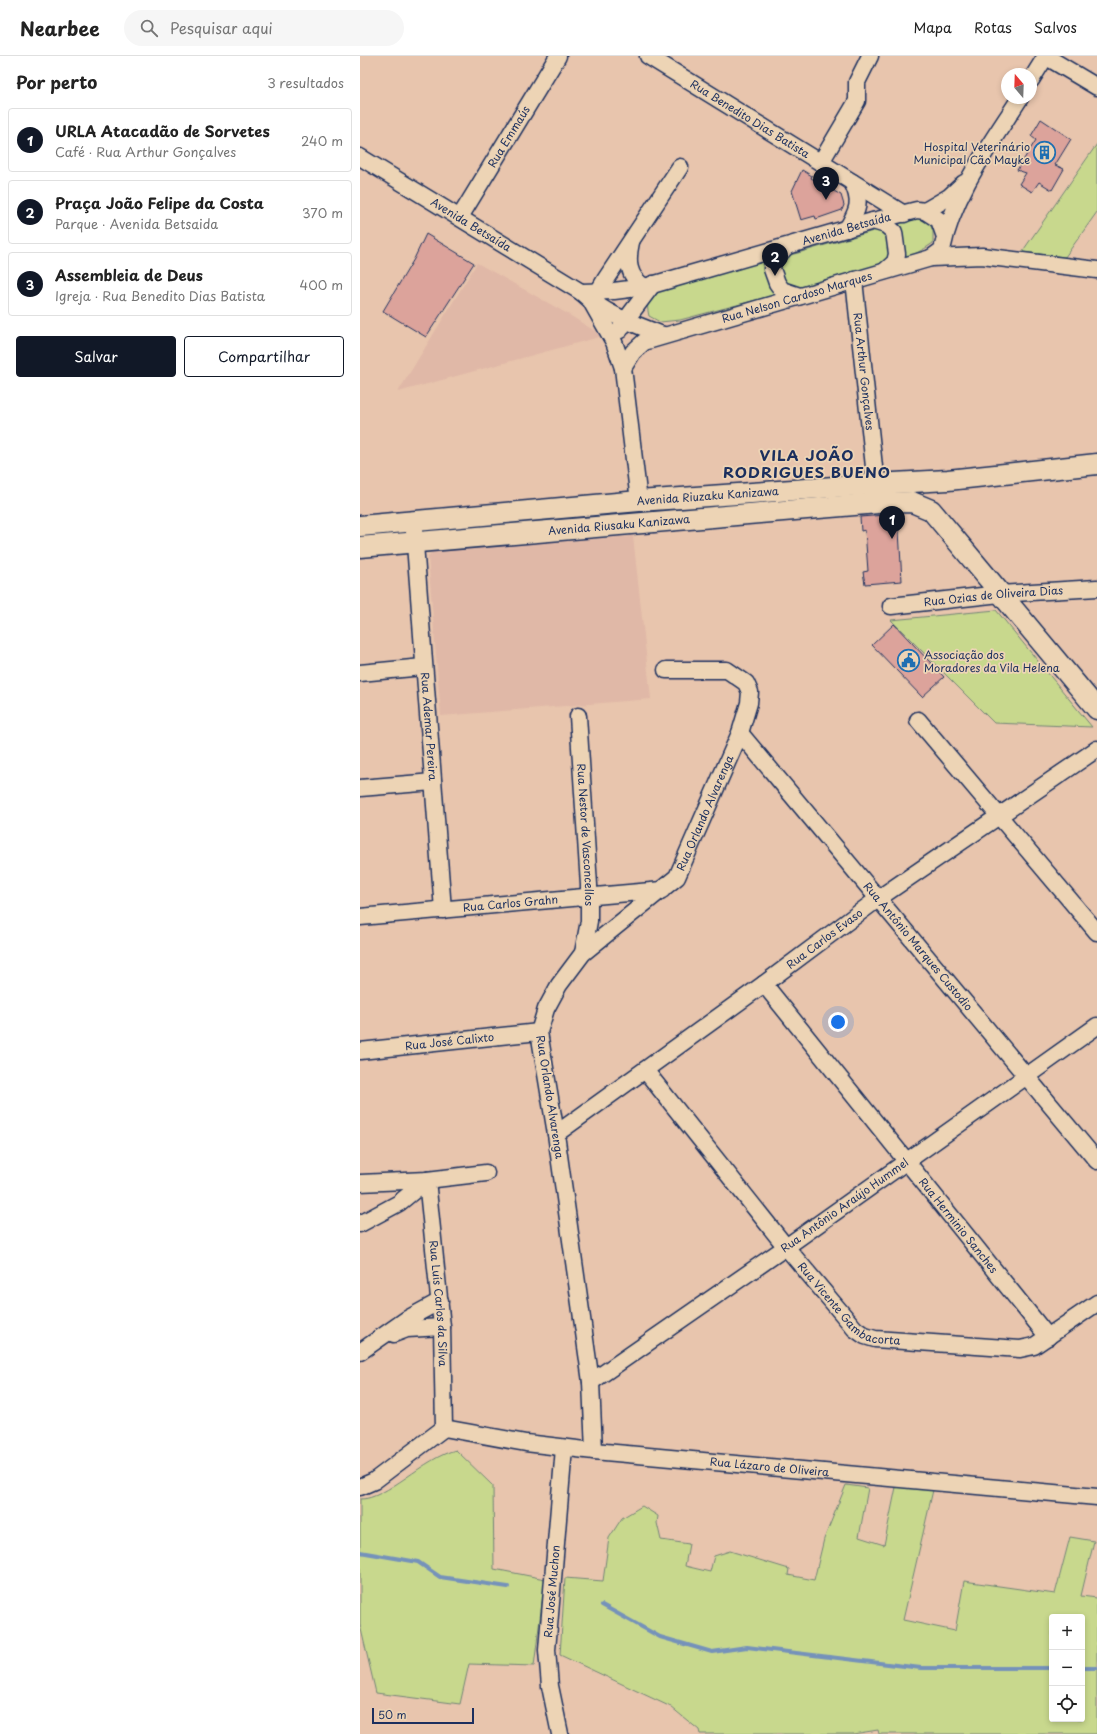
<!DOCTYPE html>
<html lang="pt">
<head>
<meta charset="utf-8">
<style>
	:root { --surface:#fff; --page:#f6f6f6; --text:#222; --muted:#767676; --line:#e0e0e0; --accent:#111827 }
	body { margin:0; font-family:"Playpen Sans",sans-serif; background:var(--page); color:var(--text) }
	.controls { position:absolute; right:12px; bottom:12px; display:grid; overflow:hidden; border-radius:4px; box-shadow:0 2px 6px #0003 }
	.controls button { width:36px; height:36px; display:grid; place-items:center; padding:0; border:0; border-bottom:1px solid var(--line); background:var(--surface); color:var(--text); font:20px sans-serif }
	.compass { position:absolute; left:641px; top:12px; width:36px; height:36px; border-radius:50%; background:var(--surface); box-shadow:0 2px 6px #0003; rotate:341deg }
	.scale { position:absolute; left:12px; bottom:10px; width:102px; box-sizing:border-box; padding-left:4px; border:2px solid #1b2f5e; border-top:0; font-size:11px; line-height:14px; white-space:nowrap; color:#1b2f5e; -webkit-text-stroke:3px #edd4b5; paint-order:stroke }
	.you { position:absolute; left:478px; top:966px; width:14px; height:14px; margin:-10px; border:3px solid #fff; border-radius:50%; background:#1a73e8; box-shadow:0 0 0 6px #1a73e833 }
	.badge { display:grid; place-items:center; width:26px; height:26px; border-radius:50%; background:var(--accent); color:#fff; font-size:13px; font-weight:700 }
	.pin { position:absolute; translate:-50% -33px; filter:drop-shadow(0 1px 2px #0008) }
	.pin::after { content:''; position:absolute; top:21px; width:14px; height:12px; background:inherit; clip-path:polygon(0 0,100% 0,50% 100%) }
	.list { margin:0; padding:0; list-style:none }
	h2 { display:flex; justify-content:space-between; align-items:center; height:52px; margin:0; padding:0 16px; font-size:17px }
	h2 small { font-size:13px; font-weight:400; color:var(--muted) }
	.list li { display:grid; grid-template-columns:26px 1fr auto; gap:12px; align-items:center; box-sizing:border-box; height:64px; margin:0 8px 8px; padding:0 8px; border:1px solid var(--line); border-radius:4px }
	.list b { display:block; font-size:15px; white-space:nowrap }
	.list p { margin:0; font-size:13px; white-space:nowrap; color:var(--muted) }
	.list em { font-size:13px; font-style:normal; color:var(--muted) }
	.actions { display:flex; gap:8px; padding:12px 16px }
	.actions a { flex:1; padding:9px 0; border:1px solid var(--accent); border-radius:4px; text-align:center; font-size:14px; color:var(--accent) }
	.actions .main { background:var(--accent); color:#fff }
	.icon { flex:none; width:22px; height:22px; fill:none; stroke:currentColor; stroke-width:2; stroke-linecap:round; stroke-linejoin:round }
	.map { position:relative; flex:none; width:737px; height:1678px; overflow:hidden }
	header { display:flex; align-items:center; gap:24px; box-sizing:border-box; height:56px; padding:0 20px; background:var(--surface); border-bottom:1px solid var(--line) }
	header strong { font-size:19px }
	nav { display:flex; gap:22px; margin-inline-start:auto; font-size:14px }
	.search { width:280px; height:36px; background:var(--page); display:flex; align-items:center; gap:10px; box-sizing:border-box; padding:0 14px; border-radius:22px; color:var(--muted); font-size:15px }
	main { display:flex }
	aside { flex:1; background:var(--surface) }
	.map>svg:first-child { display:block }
	.built { fill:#e0b8a7 }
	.green { fill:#c8d88d; stroke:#728476; fill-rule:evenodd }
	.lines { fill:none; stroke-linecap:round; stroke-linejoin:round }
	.stream { stroke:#7492ba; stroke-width:4 }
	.building { fill:#dca39b; stroke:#1b2f5e }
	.minor-casing { stroke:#1b2f5e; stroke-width:19 }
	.tertiary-casing { stroke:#1b2f5e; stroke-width:23 }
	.minor { stroke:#edd4b5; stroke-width:16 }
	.tertiary { stroke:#edd4b5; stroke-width:20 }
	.labels { text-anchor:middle; stroke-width:3.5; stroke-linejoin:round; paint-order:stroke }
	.street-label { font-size:11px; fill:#1b2f5e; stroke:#edd4b5 }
	.poi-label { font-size:11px; fill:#1b2f5e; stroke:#edd4b5; text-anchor:end }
	.district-label { font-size:15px; font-weight:bold; letter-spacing:1px; fill:#1b2f5e; stroke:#edd4b5 }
</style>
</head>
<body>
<header>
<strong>Nearbee</strong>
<div class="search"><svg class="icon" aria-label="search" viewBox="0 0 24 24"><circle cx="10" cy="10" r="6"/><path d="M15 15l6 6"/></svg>Pesquisar aqui</div>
<nav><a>Mapa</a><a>Rotas</a><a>Salvos</a></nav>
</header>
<main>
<aside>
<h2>Por perto<small>3 resultados</small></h2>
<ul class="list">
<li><span class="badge">1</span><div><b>URLA Atacadão de Sorvetes</b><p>Café · Rua Arthur Gonçalves</p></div><em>240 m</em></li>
<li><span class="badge">2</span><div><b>Praça João Felipe da Costa</b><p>Parque · Avenida Betsaida</p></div><em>370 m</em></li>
<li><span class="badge">3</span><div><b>Assembleia de Deus</b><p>Igreja · Rua Benedito Dias Batista</p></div><em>400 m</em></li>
</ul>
<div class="actions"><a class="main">Salvar</a><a>Compartilhar</a></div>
</aside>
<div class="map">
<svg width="737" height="1678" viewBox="0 0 737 1678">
	<rect width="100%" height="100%" fill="#e8c5ad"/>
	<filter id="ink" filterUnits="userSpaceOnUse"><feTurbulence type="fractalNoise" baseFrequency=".025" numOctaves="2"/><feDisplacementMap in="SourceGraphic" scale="8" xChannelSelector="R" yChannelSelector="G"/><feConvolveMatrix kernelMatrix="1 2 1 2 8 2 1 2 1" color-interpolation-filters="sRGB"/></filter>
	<g filter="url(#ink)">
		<!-- built -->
		<path class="built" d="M117,207L206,257L243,280L38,336Z
			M273,480L291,643L81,660L68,500L75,494Z"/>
		<!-- green -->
		<path class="green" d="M737,88V156L705,201L662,196Z
			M558,162L568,164L573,175V187C552,203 522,209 497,216C438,234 379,248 320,264L300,266L289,260C285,243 290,241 303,231L438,197Z
			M636,554L732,671L634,667L531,564Z
			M96,1394L133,1430L134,1513L185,1523L174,1610L109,1608L100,1648L16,1637L0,1569V1443C26,1444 65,1401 96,1394Z
			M486,1429L508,1432L499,1481L524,1489L536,1431L573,1434L543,1564L595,1575L604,1525L695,1538L710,1481L734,1485L721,1540L737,1542V1678H519L518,1674L493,1678H340L339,1674L311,1651L200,1599L205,1522L243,1525L249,1482L262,1462L282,1450L298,1460L297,1467L301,1484L329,1488L325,1510L350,1516L354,1500L370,1495L429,1513L428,1519L454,1524L464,1483ZM692,1561H722V1663H692Z"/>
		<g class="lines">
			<!-- stream -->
			<path class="stream" d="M0,1496L58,1506L80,1521L148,1531
				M242,1549L300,1581L352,1596L387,1591L561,1612H692
				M722,1612H737"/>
		</g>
		<!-- building -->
		<path class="building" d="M681,63L711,83L695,109L704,113L692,134L679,126L672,136L659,128L666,117L657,114L676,84L671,80Z
			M442,114L452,120L451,122L481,139L484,149L482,154L456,163L455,160L441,164L432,135Z
			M66,178L114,207L66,281L23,255L54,203Z
			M538,458L542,525L505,528L503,516L508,515L505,474L501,475L500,461Z
			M534,568L584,621L562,641L512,589Z"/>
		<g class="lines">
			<defs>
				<g id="minor">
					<path id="s1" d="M288,0L544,158"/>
					<path d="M685,0L737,31"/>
					<path d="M671,24L686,0"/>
					<path id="s2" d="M0,101L221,236C244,258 274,268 303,279"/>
					<path d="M461,106L497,45V26L510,0"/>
					<path d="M565,155L589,141L604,127"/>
					<path id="s3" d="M100,161L198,0"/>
					<path d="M513,165L526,169L534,176L537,198L535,206L525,215"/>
					<path d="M487,173C498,154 502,146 492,126"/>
					<path d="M271,186C267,204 267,221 285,231"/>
					<path d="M426,191L413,205L412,213L417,227L422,234L440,240"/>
					<path d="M571,202L582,194C593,138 630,89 660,42"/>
					<path id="s4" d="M494,224L517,439"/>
					<path id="s5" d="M221,236L254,235L285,231L513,165L557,154L565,155L579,164L584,178"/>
					<path d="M236,244L238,236L245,224L320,111"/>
					<path d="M232,247L254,286L263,312L279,445"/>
					<path d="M260,274L265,265L293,228"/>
					<path id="s6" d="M263,312L273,296L284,286L571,202L622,200L737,214"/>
					<path id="s7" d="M54,475L83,854"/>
					<path id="s8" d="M531,550L640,538L737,532"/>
					<path d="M0,617L63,611"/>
					<path id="s9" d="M218,660L229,829V865L223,897"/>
					<path d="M558,664L737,876"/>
					<path id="s10" d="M380,677L737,1105"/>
					<path d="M0,732L73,726"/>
					<path id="s11" d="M0,861L302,834"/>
					<path id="s12" d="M404,928L688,1281"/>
					<path id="s13" d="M0,995L179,976"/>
					<path id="s14" d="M285,1014L426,1191L495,1273L505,1280L515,1283L660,1293L674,1290L737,1247"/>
					<path id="s15" d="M196,1078L404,928L519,842L737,693"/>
					<path id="s16" d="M67,1124L82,1271L84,1372"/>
					<path d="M0,1127L67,1124L126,1117"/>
					<path d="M0,1168L39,1147L67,1124"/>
					<path d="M34,1278L47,1273L82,1271"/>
					<path d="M0,1296L47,1263L80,1245"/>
					<path id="s17" d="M231,1326L426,1191L737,970"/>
					<path id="s18" d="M84,1372L166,1387L234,1395L737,1441"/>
					<path id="s19" d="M234,1395L231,1326L196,1078L179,976L186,953L199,929L223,897L317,821L380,677L389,647L390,636L386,627L367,614H306"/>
					<path d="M0,1431L14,1425L84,1372"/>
					<path id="s20" d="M200,1678L190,1630L187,1594L204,1392"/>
				</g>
				<g id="tertiary">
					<path id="s21" d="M0,470L279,445L516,428L588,424L737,408"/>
					<path id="s22" d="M0,491L518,447L552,446L571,454L737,653"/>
				</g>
			</defs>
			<!-- minor casing -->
			<use href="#minor" class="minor-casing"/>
			<!-- tertiary casing -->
			<use href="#tertiary" class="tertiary-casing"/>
			<!-- minor -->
			<use href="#minor" class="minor"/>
			<!-- tertiary -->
			<use href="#tertiary" class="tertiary"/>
		</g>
	</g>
	<!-- icons -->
	<defs>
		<symbol id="building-ring" viewBox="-11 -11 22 22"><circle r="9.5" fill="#edd4b5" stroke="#1f6fb2" stroke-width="1.5"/><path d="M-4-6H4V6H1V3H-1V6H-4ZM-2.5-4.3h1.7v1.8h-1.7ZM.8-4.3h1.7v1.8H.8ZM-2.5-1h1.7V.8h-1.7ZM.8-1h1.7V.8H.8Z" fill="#1f6fb2"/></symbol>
		<symbol id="civic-ring" viewBox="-11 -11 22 22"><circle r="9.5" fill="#edd4b5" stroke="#1f6fb2" stroke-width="1.5"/><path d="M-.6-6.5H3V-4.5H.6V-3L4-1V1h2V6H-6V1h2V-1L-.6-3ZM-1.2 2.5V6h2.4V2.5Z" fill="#1f6fb2"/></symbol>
	</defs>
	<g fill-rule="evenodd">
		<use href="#building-ring" x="672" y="84" width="25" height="25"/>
		<use href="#civic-ring" x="536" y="592" width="25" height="25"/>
	</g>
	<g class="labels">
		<!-- street labels -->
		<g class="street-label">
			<text dy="4" stroke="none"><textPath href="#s1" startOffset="120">Rua Benedito Dias Batista</textPath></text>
			<text dy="4" stroke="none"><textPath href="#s3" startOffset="94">Rua Emmaús</textPath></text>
			<text dy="4" stroke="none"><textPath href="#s2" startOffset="130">Avenida Betsaída</textPath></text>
			<text dy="4" stroke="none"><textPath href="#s5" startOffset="274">Avenida Betsaída</textPath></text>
			<text dy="4" stroke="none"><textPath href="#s6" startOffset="193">Rua Nelson Cardoso Marques</textPath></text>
			<text dy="4" stroke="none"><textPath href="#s4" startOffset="92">Rua Arthur Gonçalves</textPath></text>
			<text dy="4" stroke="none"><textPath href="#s21" startOffset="349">Avenida Riuzaku Kanizawa</textPath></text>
			<text dy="4" stroke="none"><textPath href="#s22" startOffset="260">Avenida Riusaku Kanizawa</textPath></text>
			<text dy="4" stroke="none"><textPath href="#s8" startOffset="103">Rua Ozias de Oliveira Dias</textPath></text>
			<text dy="4" stroke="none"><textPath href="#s7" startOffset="196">Rua Ademar Pereira</textPath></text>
			<text dy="4" stroke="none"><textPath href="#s19" startOffset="705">Rua Orlando Alvarenga</textPath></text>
			<text dy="4" stroke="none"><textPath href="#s9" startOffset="119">Rua Nestor de Vasconcellos</textPath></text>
			<text dy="4" stroke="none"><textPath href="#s11" startOffset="151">Rua Carlos Grahn</textPath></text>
			<text dy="4" stroke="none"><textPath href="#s15" startOffset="332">Rua Carlos Evaso</textPath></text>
			<text dy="4" stroke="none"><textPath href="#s10" startOffset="278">Rua Antônio Marques Custodio</textPath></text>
			<text dy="4" stroke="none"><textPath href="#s13" startOffset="90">Rua José Calixto</textPath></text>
			<text transform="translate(190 1041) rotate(81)" y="4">Rua Orlando Alvarenga</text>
			<text dy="4" stroke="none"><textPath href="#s17" startOffset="309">Rua Antônio Araújo Hummel</textPath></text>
			<text dy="4" stroke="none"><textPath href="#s12" startOffset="310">Rua Herminio Sanches</textPath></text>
			<text dy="4" stroke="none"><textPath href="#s14" startOffset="315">Rua Vicente Gambacorta</textPath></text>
			<text dy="4" stroke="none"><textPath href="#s16" startOffset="124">Rua Luís Carlos da Silva</textPath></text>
			<text dy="4" stroke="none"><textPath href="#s18" startOffset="328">Rua Lázaro de Oliveira</textPath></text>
			<text dy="4" stroke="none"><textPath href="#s20" startOffset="144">Rua José Muchon</textPath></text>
		</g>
		<!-- poi labels -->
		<g class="poi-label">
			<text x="670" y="95">Hospital Veterinário<tspan x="670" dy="13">Municipal Cão Mayke</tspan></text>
			<text x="564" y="603" text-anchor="start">Associação dos<tspan x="564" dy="13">Moradores da Vila Helena</tspan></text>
		</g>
		<!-- district labels -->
		<g class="district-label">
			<text x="447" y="405">VILA JOÃO<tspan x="447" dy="17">RODRIGUES BUENO</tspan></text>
		</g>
	</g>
</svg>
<div class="controls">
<button>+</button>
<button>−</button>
<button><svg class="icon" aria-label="locate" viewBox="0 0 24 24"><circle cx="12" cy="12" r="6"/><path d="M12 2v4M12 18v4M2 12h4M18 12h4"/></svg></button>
</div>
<svg class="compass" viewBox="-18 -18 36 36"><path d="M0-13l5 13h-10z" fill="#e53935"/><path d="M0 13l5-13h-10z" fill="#767676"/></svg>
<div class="scale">50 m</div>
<div class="you"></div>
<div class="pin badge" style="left:532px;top:483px">1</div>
<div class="pin badge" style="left:415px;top:220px">2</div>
<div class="pin badge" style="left:466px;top:144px">3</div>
</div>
</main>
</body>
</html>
